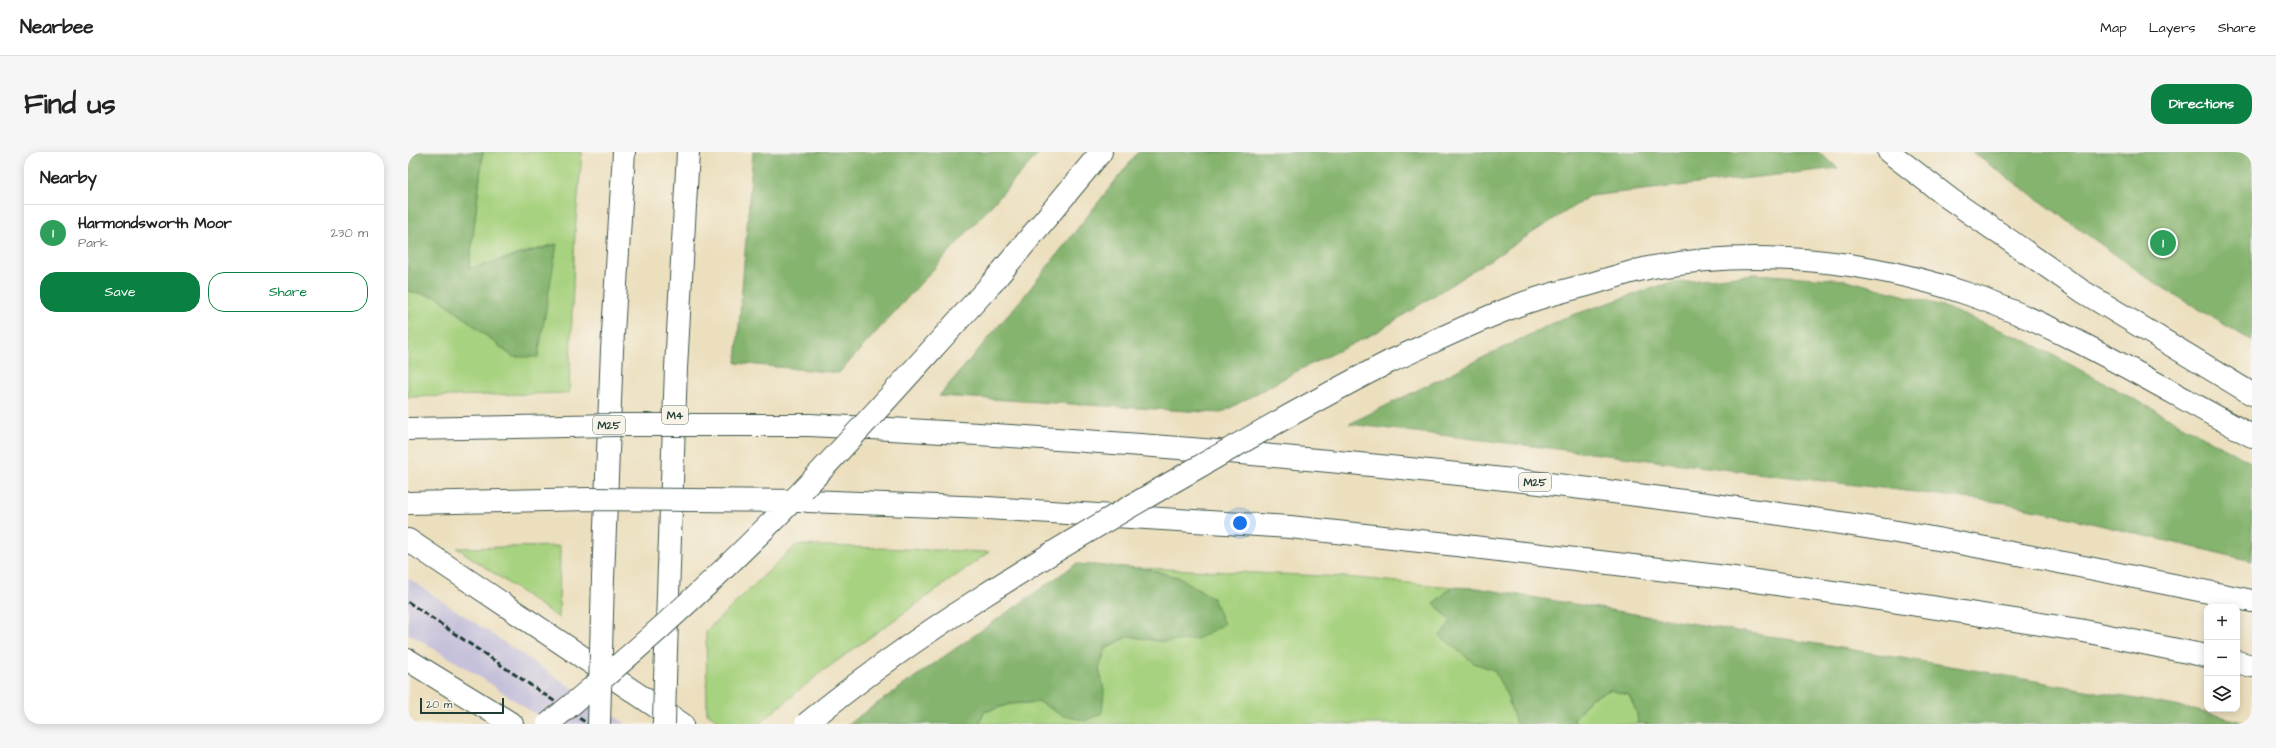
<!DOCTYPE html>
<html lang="en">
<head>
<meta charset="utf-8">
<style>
	:root { --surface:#fff; --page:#f6f6f6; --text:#222; --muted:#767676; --line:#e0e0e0; --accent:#0b8043 }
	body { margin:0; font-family:"Architects Daughter",sans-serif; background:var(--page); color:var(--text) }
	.controls { position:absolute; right:12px; bottom:12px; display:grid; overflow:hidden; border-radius:8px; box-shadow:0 2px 10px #0003 }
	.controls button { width:36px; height:36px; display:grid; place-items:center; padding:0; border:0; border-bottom:1px solid var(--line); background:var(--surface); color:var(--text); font:20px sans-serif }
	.scale { position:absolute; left:12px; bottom:10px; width:84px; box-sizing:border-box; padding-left:4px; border:2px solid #1f3d34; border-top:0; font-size:11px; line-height:14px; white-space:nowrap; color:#1f3d34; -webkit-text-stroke:3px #f7f3e8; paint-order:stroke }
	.you { position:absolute; left:832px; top:371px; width:14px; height:14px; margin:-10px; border:3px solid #fff; border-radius:50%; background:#1a73e8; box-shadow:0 0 0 6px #1a73e833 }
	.badge { display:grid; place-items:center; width:26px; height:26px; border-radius:50%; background:var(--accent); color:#fff; font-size:13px; font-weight:700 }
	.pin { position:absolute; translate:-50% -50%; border:2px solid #fff; box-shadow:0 1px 4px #0006 }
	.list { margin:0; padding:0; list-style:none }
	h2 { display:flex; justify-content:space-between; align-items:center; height:52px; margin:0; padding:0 16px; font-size:17px }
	h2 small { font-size:13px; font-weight:400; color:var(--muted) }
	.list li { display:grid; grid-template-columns:26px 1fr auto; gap:12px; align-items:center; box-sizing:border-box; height:56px; padding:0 16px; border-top:1px solid var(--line) }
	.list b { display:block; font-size:15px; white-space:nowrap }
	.list p { margin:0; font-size:13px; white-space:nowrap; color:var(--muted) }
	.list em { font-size:13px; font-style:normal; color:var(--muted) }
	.actions { display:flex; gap:8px; padding:12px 16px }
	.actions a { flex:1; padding:9px 0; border:1px solid var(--accent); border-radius:16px; text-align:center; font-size:14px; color:var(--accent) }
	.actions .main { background:var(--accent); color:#fff }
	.icon { flex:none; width:22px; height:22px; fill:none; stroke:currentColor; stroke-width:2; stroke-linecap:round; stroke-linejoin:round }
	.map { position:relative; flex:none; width:1844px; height:572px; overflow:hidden; border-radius:16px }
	header { display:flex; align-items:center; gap:24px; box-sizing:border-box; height:56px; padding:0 20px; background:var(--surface); border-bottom:1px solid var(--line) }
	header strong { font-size:19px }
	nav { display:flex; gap:22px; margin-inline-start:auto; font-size:14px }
	.intro { display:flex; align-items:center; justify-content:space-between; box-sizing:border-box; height:96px; padding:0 24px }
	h1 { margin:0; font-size:28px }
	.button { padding:10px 18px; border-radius:16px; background:var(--accent); color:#fff; font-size:14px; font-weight:700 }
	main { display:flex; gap:24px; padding:0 24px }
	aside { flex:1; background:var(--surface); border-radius:16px; box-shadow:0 2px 10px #0003 }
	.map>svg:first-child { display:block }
	.industrial { fill:#c5c0da }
	.green { fill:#a7d27f; stroke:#63885a }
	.forest { fill:#85b46e; stroke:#527851 }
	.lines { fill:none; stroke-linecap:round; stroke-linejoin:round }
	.highway-casing { stroke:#3e5549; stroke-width:24 }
	.highway { stroke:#fff; stroke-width:22 }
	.rail { stroke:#1f3d34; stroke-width:3; stroke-dasharray:6 3; stroke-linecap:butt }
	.highway-bridge-casing { stroke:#3e5549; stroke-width:24; stroke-linecap:butt }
	.highway-bridge { stroke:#fff; stroke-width:22 }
	.labels { text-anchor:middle; stroke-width:4; stroke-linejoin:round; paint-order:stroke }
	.shield { fill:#f7f3e8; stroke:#60746a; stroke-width:1 }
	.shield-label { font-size:11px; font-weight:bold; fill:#1f3d34 }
</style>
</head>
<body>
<header>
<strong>Nearbee</strong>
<nav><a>Map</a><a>Layers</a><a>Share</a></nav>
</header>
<div class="intro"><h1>Find us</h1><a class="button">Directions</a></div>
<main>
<aside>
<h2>Nearby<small></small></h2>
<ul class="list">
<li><span class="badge" style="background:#2e9e5b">1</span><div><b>Harmondsworth Moor</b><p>Park</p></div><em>230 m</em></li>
</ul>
<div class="actions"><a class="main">Save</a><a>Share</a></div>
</aside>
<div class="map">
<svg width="1844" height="572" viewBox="0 0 1844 572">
	<rect width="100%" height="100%" fill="#f7f3e8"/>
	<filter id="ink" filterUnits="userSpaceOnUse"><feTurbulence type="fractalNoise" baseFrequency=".025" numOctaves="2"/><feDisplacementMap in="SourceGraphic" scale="8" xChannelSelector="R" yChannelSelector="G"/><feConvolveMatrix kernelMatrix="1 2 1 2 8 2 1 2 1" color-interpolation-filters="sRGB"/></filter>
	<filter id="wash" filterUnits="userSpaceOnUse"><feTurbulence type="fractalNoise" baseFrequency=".012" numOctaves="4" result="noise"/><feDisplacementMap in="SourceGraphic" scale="16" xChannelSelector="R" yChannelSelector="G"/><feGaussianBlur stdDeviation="0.9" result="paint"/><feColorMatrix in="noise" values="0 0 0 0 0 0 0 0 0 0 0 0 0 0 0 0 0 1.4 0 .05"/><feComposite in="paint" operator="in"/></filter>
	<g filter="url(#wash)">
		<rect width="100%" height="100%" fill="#ecdfbe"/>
		<!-- industrial -->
		<path class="industrial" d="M0,426L218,572H142L63,519L0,481Z"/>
		<!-- green -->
		<path class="green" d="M75,0H174L167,80L161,241L0,245V139L30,145L105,205L148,92L61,117Z
			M388,393L581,400L412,521L351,572H316L299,561L298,479Z
			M152,394L151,466L49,396Z
			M735,416L937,425L1044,435L1026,451L1043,470L1066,511L1086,518L1099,543L1108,572H571L576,560L602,552L632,550L653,563L696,539L691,517L698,497L721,484L756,490L773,426Z
			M1202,538L1221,543L1229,561L1230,572H1168L1166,568L1181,547Z"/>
		<!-- forest -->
		<path class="forest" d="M0,0H75L61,117L149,92L130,205H105L30,145L0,139Z
			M345,0H632L431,221L328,211Z
			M730,0H1410L1430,16L1182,44L969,180L891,218L813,261L531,244L617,143Z
			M1564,0H1844V189L1744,129Z
			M1346,122L1439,128L1531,153L1619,189L1844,311V409L1598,351L941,272L1153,167L1257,132Z
			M668,412L735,416L773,426L805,446L816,472L789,487L756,490L721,484L698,496L691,517L696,539L694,561L677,569L653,563L632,550L602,552L576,560L571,572H440Z
			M1044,435L1069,436L1566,518L1773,555L1844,572H1230L1229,561L1221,543L1202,538L1181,547L1166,568L1168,572H1108L1099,543L1086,518L1066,511L1032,484L1043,469L1026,451Z"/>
	</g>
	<g filter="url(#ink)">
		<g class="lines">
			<defs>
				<path id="highway" d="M1481,0L1542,47L1674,139L1844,242
					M585,130L693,0
					M981,210C1023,191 1065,170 1108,154C1131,145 1155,139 1179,133C1201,127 1223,119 1245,115C1350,96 1460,108 1560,142C1658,176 1752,235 1844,284
					M401,273C660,285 917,305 1174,336C1285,350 1396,364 1507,383C1620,403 1732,426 1844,449
					M400,349L579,356L882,375L1049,393L1326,426L1446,443L1671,478L1799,504
					M0,388L274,572
					M195,426L204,198L216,0
					M0,508L104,572
					M1829,510L1844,514
					M257,527L268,216L280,0"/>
			</defs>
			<!-- highway casing -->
			<use href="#highway" class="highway-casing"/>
			<!-- highway -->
			<use href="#highway" class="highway"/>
			<!-- rail -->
			<path class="rail" d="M0,450L180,572"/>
			<defs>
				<path id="highway-bridge" d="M0,277L207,273H401
					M0,351L181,347L393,349
					M140,572C229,500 314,422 393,340C459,271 521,200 585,130
					M191,572L195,426
					M256,572L257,527
					M398,572C510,479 635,405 761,332C834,290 906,248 981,210"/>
			</defs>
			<!-- highway-bridge casing -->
			<use href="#highway-bridge" class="highway-bridge-casing"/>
			<!-- highway-bridge -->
			<use href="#highway-bridge" class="highway-bridge"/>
		</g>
	</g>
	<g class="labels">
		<!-- shield labels -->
		<g class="shield">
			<rect x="254" y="254" width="26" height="18" rx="3"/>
			<rect x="185" y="264" width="32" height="18" rx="3"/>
			<rect x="1111" y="321" width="32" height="18" rx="3"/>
		</g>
		<g class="shield-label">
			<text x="267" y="267">M4</text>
			<text x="201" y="277">M25</text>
			<text x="1127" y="334">M25</text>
		</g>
	</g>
</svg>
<div class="controls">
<button>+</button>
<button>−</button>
<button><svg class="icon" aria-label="layers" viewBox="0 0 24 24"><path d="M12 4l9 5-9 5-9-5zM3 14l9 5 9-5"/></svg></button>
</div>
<div class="scale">20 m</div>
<div class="you"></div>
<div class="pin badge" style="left:1755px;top:91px;background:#2e9e5b">1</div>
</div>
</main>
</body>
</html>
